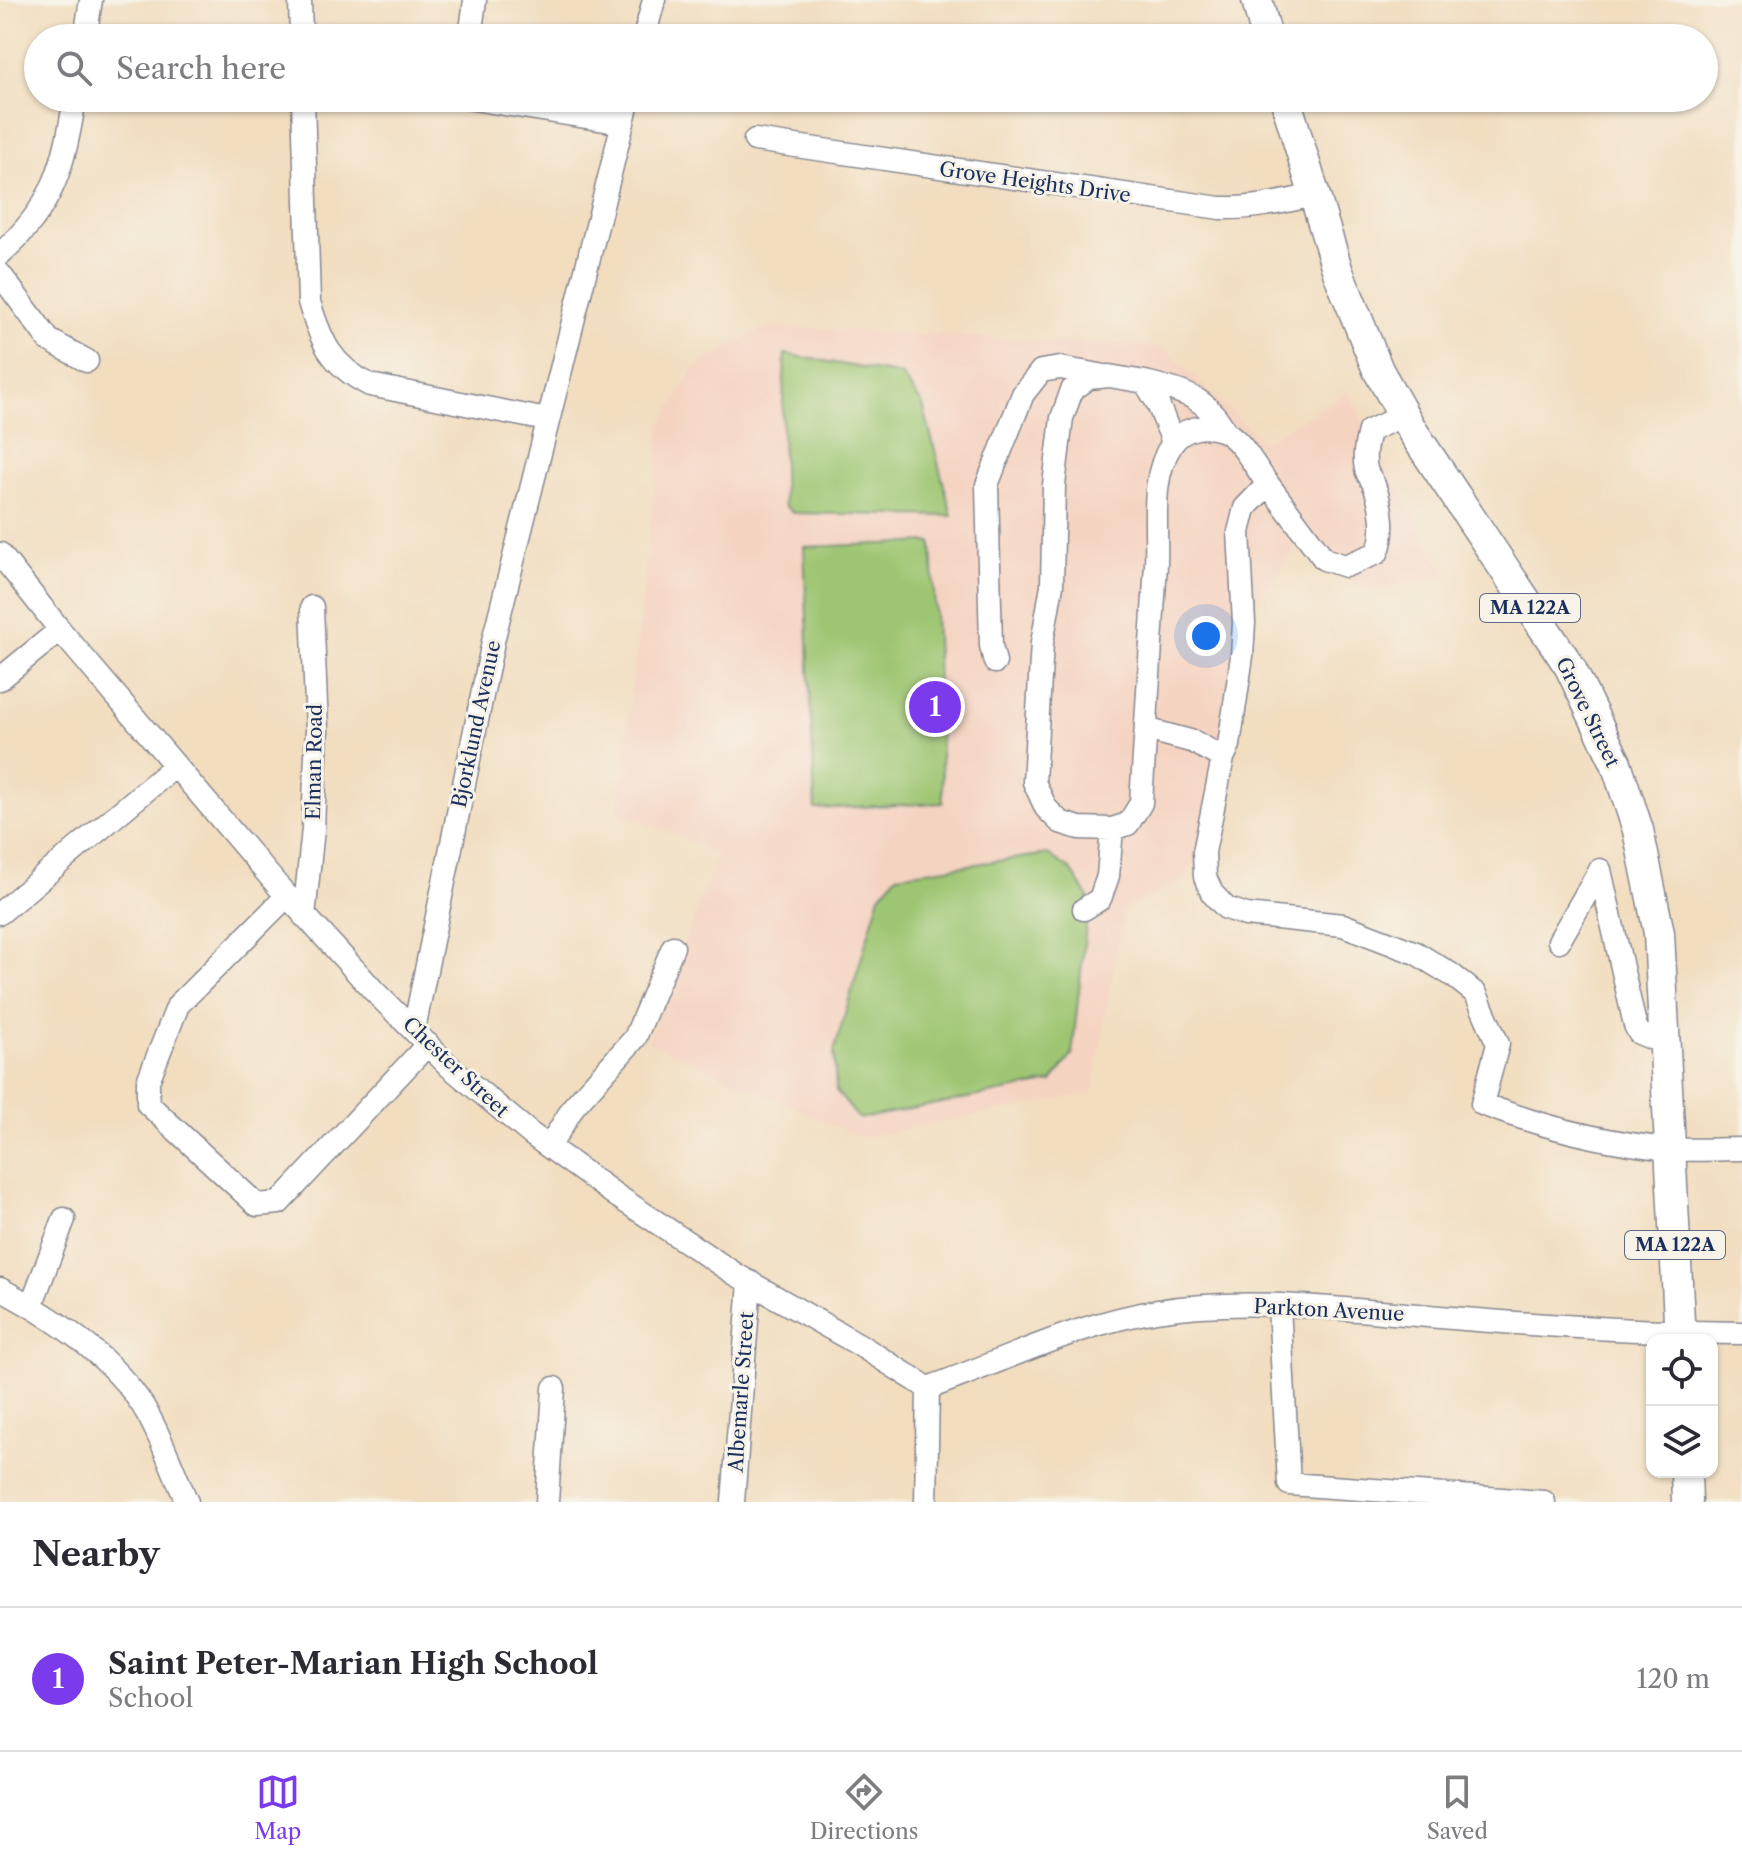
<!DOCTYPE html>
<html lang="en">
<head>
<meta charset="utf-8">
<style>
	:root { --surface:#fff; --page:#f2f2f3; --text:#2b2b33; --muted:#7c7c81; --line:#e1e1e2; --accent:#7c3aed }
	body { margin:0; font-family:"Libre Caslon Text",serif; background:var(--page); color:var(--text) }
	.controls { position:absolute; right:24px; bottom:24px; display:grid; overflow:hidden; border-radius:16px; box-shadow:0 2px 6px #0004 }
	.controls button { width:72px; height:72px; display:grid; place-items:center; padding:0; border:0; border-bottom:2px solid var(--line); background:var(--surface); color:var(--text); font:40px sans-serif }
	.you { position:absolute; left:1206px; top:636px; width:28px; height:28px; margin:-20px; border:6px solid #fff; border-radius:50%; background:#1a73e8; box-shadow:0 0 0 12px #1a73e833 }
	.badge { display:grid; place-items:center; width:52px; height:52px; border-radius:50%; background:var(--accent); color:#fff; font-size:26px; font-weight:700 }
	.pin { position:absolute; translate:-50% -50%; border:4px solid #fff; box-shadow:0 2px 8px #0006 }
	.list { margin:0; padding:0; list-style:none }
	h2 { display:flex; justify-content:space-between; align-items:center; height:104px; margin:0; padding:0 32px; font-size:34px }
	h2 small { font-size:26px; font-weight:400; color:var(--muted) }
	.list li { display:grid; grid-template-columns:52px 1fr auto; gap:24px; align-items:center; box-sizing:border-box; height:144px; padding:0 32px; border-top:2px solid var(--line) }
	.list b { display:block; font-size:30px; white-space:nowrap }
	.list p { margin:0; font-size:26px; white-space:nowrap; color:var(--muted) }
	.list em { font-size:26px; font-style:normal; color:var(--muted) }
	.icon { flex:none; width:44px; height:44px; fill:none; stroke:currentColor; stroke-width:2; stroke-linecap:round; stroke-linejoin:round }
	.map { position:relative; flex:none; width:1742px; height:1502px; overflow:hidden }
	.search { position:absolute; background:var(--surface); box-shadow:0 2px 6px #0004; left:24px; right:24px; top:24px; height:88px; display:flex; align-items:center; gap:20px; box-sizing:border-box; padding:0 28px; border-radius:44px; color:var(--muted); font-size:30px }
	.sheet { height:248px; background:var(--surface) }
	nav { display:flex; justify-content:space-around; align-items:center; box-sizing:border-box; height:112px; border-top:2px solid var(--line); background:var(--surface); font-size:22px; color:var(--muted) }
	nav a { display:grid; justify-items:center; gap:4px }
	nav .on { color:var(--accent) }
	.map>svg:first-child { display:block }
	.built { fill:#f5d3c1 }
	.green { fill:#9ec672; stroke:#5c7a68; stroke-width:2 }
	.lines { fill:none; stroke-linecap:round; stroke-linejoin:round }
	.minor-casing { stroke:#86868e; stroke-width:25 }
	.major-casing { stroke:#86868e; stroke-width:33 }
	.minor { stroke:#fff; stroke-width:22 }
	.major { stroke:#fff; stroke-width:30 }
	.labels { text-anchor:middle; stroke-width:6; stroke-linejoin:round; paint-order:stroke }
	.shield { fill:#f7f3e8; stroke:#5d6a87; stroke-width:2 }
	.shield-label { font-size:18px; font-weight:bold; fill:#1b2f5e }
	.street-label { font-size:20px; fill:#1b2f5e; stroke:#f7f3e8 }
</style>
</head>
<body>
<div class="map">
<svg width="1742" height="1502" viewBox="0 0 1742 1502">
	<rect width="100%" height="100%" fill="#f7f3e8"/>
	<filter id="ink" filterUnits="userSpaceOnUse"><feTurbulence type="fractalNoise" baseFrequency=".0125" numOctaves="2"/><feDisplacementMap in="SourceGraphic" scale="16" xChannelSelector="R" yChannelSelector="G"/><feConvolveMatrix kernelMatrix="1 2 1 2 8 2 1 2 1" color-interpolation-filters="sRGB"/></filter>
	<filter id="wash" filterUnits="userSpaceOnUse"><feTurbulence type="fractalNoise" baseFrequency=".006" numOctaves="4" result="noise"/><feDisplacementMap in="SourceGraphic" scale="32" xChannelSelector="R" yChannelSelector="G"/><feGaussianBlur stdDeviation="1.8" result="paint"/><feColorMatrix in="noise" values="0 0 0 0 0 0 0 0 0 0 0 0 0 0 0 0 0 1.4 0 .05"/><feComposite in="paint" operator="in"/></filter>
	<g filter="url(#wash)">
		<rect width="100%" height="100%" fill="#f2ddbf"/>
		<!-- built -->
		<path class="built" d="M768,326L1163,347L1263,442L1348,392L1447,576L1365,592L1298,545L1258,602L1219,833L1181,881L1124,909L1092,1093L861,1138L647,1041L717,855L679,836L618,812L661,426L695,367Z"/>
		<!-- green -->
		<path class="green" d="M785,354L901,375L923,405L952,516L793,513L784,505L782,429Z
			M932,542L943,803L815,809L804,547Z
			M1048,854L1071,870L1089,898L1072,1055L1052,1082L859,1119L836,1091L834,1051L880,895L897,875Z"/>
	</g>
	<g filter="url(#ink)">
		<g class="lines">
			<defs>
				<path id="minor" d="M300,0L301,38
					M85,38L91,0
					M470,38L475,0
					M644,38L654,0
					M303,98L309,302C321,341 331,366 370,385L547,420
					M467,98L623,123
					M755,140L1220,208C1253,209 1282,202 1314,195
					M0,254C54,207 64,166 75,98
					M0,274L49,340L87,361
					M1145,382L1109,376L1089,378L1072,390L1062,418L1054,485L1052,585L1042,643L1034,782L1046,808L1060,822L1079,828L1112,829L1128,824L1141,803C1146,724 1151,644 1156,564C1158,526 1149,478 1172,444C1182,428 1204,424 1221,430C1241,437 1255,468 1268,484
					M1404,415L1369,431C1366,444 1363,456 1366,469C1367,475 1372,479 1374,485C1382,505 1386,534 1377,553L1345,566L1324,559L1268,484L1245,508L1239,532L1244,623L1242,656L1229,745L1223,758L1204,852L1205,877L1212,893L1226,908L1246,915L1343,925L1416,953L1452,975L1476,994L1498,1044L1482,1104C1542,1127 1603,1142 1668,1149C1692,1151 1718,1149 1742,1149
					M1173,442L1158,404L1145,382C1181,391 1206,396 1225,431
					M0,554L60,630L278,886L374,991L449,1066L531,1134L617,1196L735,1274L858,1344L928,1388
					M995,662L991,646L987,485L1023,394L1041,371L1060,368L1100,375
					M0,679L60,630
					M1146,729L1194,742L1223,758
					M287,896L178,1005L148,1081V1104L257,1205L279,1203L428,1044
					M1084,909L1100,899L1108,876L1112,829
					M0,913L175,766
					M304,916L313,829L317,729L312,607
					M1559,941L1600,870L1635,1025L1639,1033L1666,1044
					M414,1029L494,637L629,98
					M549,1147L574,1106L635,1038L673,947
					M0,1289C53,1317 110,1355 143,1406C161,1435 173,1471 187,1502
					M31,1306L64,1219
					M1279,1306L1289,1484L1544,1502
					M928,1388C1004,1361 1076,1324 1157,1311C1246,1297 1339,1309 1428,1316C1533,1325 1637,1332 1742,1333
					M547,1502L554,1388
					M733,1502L750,1282
					M926,1502L928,1388"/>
				<path id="major" d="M1257,0L1267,38
					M1285,98L1338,272L1378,370L1413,432L1570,667L1616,763L1638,830L1659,933L1680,1340
					M1686,1472L1687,1502"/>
			</defs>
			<!-- minor casing -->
			<use href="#minor" class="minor-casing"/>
			<!-- major casing -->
			<use href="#major" class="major-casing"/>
			<!-- minor -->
			<use href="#minor" class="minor"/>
			<!-- major -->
			<use href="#major" class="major"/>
		</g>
	</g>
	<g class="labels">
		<!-- shield labels -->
		<g class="shield">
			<rect x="1480" y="594" width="100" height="28" rx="6"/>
			<rect x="1625" y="1231" width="100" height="28" rx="6"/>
		</g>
		<g class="shield-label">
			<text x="1530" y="614">MA 122A</text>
			<text x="1675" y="1251">MA 122A</text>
		</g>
		<!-- street labels -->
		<g class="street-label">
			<text transform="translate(1035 182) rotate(8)" y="7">Grove Heights Drive</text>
			<text transform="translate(1588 712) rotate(64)" y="7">Grove Street</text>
			<text transform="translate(476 724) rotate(-78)" y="7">Bjorklund Avenue</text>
			<text transform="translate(314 762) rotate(-89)" y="7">Elman Road</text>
			<text transform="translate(456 1067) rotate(43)" y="7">Chester Street</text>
			<text transform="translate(1329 1310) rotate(3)" y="7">Parkton Avenue</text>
			<text transform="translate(741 1392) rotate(-86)" y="7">Albemarle Street</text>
		</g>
	</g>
</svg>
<div class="controls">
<button><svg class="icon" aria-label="locate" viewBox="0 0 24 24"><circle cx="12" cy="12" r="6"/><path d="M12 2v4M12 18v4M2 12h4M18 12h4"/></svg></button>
<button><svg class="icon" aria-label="layers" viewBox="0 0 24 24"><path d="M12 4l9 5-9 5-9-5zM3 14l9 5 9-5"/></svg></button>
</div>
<div class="you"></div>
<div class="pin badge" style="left:935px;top:707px">1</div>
<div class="search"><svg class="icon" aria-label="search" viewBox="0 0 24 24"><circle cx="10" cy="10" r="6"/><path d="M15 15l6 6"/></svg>Search here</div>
</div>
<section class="sheet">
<h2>Nearby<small></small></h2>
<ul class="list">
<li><span class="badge">1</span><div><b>Saint Peter-Marian High School</b><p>School</p></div><em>120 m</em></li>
</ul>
</section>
<nav>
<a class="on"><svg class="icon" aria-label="map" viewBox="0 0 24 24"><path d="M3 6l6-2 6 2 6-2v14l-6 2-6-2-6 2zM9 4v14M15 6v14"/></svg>Map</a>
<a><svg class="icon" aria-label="directions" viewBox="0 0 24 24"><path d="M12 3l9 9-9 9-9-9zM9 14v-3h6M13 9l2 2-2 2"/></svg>Directions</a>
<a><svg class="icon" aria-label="saved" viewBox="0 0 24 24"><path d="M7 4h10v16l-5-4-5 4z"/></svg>Saved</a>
</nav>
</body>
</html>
